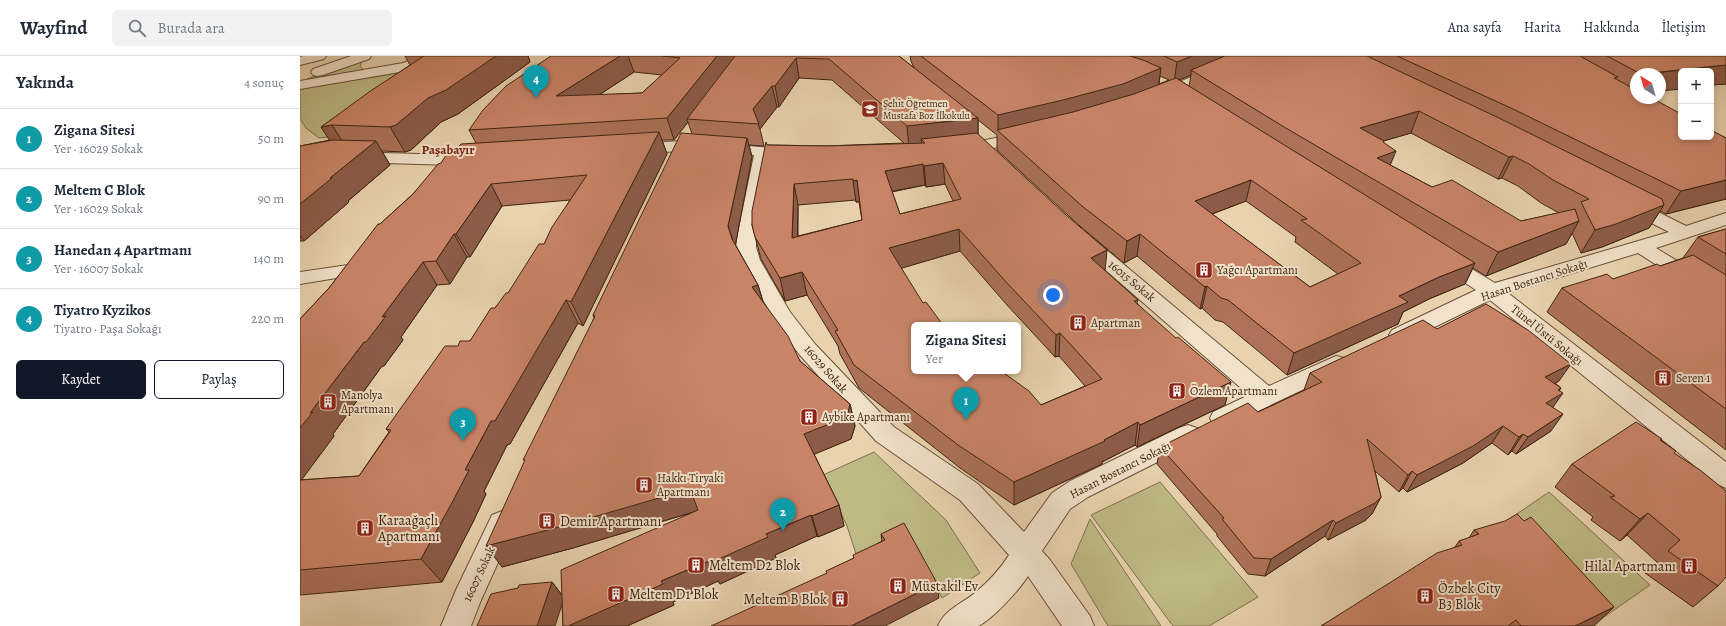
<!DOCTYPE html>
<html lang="tr">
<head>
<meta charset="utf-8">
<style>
	:root { --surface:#fff; --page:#f2f2f3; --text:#1f2937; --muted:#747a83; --line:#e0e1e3; --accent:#111827 }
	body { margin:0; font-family:Alegreya,serif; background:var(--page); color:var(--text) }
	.controls { position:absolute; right:12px; top:12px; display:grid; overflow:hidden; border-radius:6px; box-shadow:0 2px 6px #0003 }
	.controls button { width:36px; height:36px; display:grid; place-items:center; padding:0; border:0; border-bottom:1px solid var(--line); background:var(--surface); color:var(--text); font:20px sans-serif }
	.compass { position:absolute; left:1330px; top:12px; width:36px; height:36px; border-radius:50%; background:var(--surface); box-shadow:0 2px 6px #0003; rotate:323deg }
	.you { position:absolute; left:753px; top:239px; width:14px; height:14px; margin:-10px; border:3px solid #fff; border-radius:50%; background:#1a73e8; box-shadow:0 0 0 6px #1a73e833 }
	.badge { display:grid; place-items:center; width:26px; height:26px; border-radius:50%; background:var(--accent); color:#fff; font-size:13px; font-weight:700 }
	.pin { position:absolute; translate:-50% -33px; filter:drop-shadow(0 1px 2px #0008) }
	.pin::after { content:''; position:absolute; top:21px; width:14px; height:12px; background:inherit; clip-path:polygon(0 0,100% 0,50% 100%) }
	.popup { position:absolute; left:611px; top:266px; width:110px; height:52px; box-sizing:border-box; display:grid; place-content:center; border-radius:6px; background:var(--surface); filter:drop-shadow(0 1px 3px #0005); font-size:13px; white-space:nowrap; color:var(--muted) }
	.popup b { font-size:15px; color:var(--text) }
	.popup::after { content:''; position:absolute; left:50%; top:100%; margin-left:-8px; border:8px solid transparent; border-top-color:var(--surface) }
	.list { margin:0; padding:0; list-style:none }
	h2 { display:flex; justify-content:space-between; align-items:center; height:52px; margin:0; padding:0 16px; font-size:17px }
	h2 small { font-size:13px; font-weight:400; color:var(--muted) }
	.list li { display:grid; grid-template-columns:26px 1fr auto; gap:12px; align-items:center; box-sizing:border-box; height:60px; padding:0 16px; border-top:1px solid var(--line) }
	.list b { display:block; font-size:15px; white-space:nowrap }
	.list p { margin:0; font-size:13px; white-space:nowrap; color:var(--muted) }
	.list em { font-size:13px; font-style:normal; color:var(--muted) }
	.actions { display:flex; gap:8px; padding:12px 16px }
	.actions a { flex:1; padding:9px 0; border:1px solid var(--accent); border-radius:6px; text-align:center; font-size:14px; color:var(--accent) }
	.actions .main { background:var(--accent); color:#fff }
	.icon { flex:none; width:22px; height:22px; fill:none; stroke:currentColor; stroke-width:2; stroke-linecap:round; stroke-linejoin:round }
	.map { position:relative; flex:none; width:1426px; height:570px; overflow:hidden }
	header { display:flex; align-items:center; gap:24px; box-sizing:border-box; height:56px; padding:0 20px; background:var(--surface); border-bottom:1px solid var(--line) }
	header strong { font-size:19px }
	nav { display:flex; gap:22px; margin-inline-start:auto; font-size:14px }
	.search { width:280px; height:36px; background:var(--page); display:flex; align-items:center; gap:10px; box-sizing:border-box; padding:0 14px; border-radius:6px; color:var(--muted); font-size:15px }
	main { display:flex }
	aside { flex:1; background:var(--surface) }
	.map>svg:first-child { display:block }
	.green { fill:#beba86; stroke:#80704b }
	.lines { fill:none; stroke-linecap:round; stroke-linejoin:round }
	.minor-casing { stroke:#6b5038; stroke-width:2 }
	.tertiary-casing { stroke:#6b5038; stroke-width:2 }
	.minor { fill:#f1e2cb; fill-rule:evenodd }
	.tertiary { fill:#f1e2cb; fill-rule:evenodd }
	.wall { fill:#ad7259; stroke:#412510; fill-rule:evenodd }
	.shaded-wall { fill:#8d5c49; stroke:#412510 }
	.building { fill:#c98468; stroke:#412510; fill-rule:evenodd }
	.labels { text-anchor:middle; stroke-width:4; stroke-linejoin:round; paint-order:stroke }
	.far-poi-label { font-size:10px; fill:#412510; stroke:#f1e2cb; text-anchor:start }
	.poi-label { font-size:12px; fill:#412510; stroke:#f1e2cb; text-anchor:start }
	.street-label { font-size:12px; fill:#412510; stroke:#f1e2cb }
	.far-district-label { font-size:13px; font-weight:bold; fill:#7a1f14; stroke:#f1e2cb }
	.near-poi-label { font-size:14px; fill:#412510; stroke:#f1e2cb; text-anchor:start }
</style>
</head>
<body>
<header>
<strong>Wayfind</strong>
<div class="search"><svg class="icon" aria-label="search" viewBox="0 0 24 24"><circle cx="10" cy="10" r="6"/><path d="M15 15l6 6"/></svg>Burada ara</div>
<nav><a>Ana sayfa</a><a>Harita</a><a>Hakkında</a><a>İletişim</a></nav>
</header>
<main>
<aside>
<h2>Yakında<small>4 sonuç</small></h2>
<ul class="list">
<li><span class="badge" style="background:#0f9aa8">1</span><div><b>Zigana Sitesi</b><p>Yer · 16029 Sokak</p></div><em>50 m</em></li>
<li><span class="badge" style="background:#0f9aa8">2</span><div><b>Meltem C Blok</b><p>Yer · 16029 Sokak</p></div><em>90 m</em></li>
<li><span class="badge" style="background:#0f9aa8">3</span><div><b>Hanedan 4 Apartmanı</b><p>Yer · 16007 Sokak</p></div><em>140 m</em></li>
<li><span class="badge" style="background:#0f9aa8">4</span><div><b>Tiyatro Kyzikos</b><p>Tiyatro · Paşa Sokağı</p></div><em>220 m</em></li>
</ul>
<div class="actions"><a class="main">Kaydet</a><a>Paylaş</a></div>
</aside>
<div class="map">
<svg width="1426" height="570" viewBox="0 0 1426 570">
	<rect width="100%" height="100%" fill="#e9d3af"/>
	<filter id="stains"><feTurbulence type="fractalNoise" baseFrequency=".005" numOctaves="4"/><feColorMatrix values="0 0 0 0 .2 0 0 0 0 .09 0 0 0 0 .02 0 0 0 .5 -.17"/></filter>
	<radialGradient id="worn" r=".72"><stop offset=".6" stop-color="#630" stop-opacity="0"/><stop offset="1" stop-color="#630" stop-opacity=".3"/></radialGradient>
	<!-- green -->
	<path class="green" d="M62,4L60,10L64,14L7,23Z
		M109,15L28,81L19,82L6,72L0,63V33Z
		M574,396L646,464L680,517L642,542L607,478L558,504L547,470L523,419Z
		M860,426L958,541L909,570H873L791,459Z
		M1249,436L1350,529L1294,568L1205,466Z
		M790,463L861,570H808L771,508Z"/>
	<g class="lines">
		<defs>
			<path id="minor" d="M51,0H71L69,3L23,19L18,20L13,19L11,16L13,13Z
				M123,0H143L141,3L106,15L0,33V25L103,7Z
				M941,0H960L958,3L863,43L858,44L853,43L851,40L853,37Z
				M726,76L732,78L734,81L732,84L660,99L654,97L652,94L654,91L660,89Z
				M380,85L500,94L502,97L500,100L494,102L470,100L456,177V191L460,204L490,256L515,288L594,371L678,428L724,476L752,437L770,425L879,372L888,369L897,372L900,379L897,386L788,441L770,453L742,495L750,504L790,560L794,570H762L728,520C720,533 692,564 678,570C672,570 646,570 638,570C645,553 662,548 676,536C689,525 700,513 709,499L660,444L576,385L499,298L474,265L440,204L436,191L438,177L454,99L380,95L335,98L329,96L327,93L329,90L335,88Z
				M48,96L155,99L173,98L179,99L181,103L179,107L155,109L48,106L28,109L0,117V107L26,99Z
				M1330,144L1336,145L1386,170L1426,157V169L1356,192L1426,235V251L1419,249L1338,197L1208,237L1426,406V432L1417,428L1190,244L1108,284L1100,286L1092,284L1089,279L1092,274L1176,234L1136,208L1133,204L1136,200L1143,198L1150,200L1195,227L1369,176L1324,153L1321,149L1324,145Z
				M784,179L791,181L969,330L1036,300L1044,302L1047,308L1044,314L931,368L922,371L913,368L910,362L913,356L949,339L777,189L774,185L777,181Z
				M48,209L55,211L58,215L55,219L0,228V216Z
				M202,455L212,459L216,467L181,544L171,570H141L156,534L192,459Z"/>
			<path id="tertiary" d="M3,0H26L24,3L0,9V1Z"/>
		</defs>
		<!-- minor casing -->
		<use href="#minor" class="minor-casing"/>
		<!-- tertiary casing -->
		<use href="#tertiary" class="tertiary-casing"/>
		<!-- minor -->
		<use href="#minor" class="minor"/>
		<!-- tertiary -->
		<use href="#tertiary" class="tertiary"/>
	</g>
	<!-- wall -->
	<path class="wall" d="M105,0H228L230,6L158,58L141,66L111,94L105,96L82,95L90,109L48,145L49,146L4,185H0V90L30,84L21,71L110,9Z
		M251,0H599L614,12L611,5L610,0H1426V28L1411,29L1360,18H1336V42L1426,82V143L1366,158L1360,155L1349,172L1302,191L1281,197L1272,177L1266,188L1186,220L1173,212L1165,228L1129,243L1103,256L1098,268L987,319L923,266L915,264L902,252L900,253L837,200L824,207L781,171L697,94V79L678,64V78L805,215L838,244L837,247L925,349L837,391L835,389L802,406V408L714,449L660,412L559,332L540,298L538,290L507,239L485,245L461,203L452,169L467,89L526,90L604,87L532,24L499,22L479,51H477L460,73L464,90L449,89L452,101L435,188L458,229L463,245L500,305L550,348L555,370L551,383L514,398L539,449L544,470L518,481L517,480L475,499L476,502L420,528L418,525L373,546L374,549L327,570H263L262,547L252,526L262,539L394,456L273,492L202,511L294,262L293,259L392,78L388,66L374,84H362L367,98L283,270L278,267L210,388L207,389L184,435L186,438L173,466L142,526L46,535L0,539V263L29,232L80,168L113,138L141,107L157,93L176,87L169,74ZM334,16L362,19L342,37L299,39ZM891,19L889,30L879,24ZM860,20L869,24L859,28ZM1111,77L1198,123L1202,122L1218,130L1241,147L1259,157L1221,165L1132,131L1090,109L1083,85ZM645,128L653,145L600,158L592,136L625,129L626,131ZM270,144L244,188L208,237L195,252L170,285L158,290L86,373L89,376L59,420L1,424L34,380L33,378L82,310H84L103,284L101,281L137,229L150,228L167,201H170L202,150ZM556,144V146H559L562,164L498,180V149ZM946,145L996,181L995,186L1038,218L1010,231L912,158ZM660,195L707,249L755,301L759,300L785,330L741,349L614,269L601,212Z
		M1426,173V394L1247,256L1262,232L1313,223L1360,210L1383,202L1398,181Z
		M1137,273L1259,325L1255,327L1261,332L1259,335L1253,351L1251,375L1216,398L1212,395L1208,399L1192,387L1163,407L1107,436L1103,432L1099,436L1075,415L1081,441L1072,458L1066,464L1028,484L1025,480L965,520L948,518L917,480V478L857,408L860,391L958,356L1005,334H1004L1010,317Z
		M1361,384L1376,395L1374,397L1418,530L1393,551L1345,517L1357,506L1327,479L1320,485L1291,464L1293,461L1255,431L1272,408Z
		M1174,474L1294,570H1021L1155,491L1159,485L1169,482Z
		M581,478L639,542L527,518L582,485Z"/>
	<!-- shaded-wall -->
	<path class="shaded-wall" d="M196,0H228L230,6L158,58L141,66L111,94L105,96L90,71L128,42Z
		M320,0H328L334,16L265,61L256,40Z
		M417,0H438L387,63L388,66L374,84L367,62Z
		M892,0H937L891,14V19L874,26L877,6Z
		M496,2L499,22L479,51L475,30Z
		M1426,9V28L1411,29V15H1381V33L1360,35V18H1345Z
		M861,12L858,33L820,49L698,75V59Z
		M472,30L477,51L460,73L453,53Z
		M1119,55L1111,77L1053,94L1060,72Z
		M678,62V84L621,83L622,90L609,92L607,70Z
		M32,69L48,94L37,96L21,71Z
		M359,76L367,98L283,270L271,246Z
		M447,82L452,101L435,191L428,170Z
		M76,85L90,109L48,145L49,146L4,185L0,179V148L30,122Z
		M1084,85L1078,101L1096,95L1087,117L1070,121L1083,86Z
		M1213,100L1202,122L1198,123L1209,101Z
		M643,107L645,128L626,131L624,110Z
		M623,108L625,129L588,136L585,115Z
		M557,124L560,145L556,146L553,125Z
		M951,124L946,145L891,166L895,145Z
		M1426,124V143L1366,158L1381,135Z
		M191,128L202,150L170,201L156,178Z
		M494,128L498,149L497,204L492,182Z
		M1364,149L1349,172L1302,191L1281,197L1295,174Z
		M1279,165L1266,188L1186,220L1198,196Z
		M659,173L660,195L592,215L589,192Z
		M154,178L167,201L150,228L136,205Z
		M840,178L837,200L824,207L827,185Z
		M807,194L805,216L791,202Z
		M123,206L137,229L101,281L103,284L84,310H82L33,378L34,380L0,426V372L10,357L64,286L82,261Z
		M1175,207L1165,228L1129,243L1103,256L1098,268L987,319L994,297L1099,240L1139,221Z
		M502,216L507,239L485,245L480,222Z
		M458,229L464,250L452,231Z
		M907,230L902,252L900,253L905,231Z
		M266,244L278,267L210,388L207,389L184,435L186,438L173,466L142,526L121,503L165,414L191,365Z
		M760,277L759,300L755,301L756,279Z
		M1271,308L1259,325L1234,338L1245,321Z
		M931,326L925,349L837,391L840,369Z
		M1261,332L1254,342L1263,337L1251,354L1246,347Z
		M550,348L555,370L551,383L510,400L504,378Z
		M1263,358L1251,375L1216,398L1228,381Z
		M838,366L835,389L802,406V408L714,449V426L804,384Z
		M1203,370L1192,387L1163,407L1107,436L1117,419Z
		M1223,378L1212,395L1208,399L1219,381Z
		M1112,415L1103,432L1099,436L1108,419Z
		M390,433L400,454L273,492L202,511L186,490Z
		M1081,441L1072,458L1066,464L1028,484L1036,467Z
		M539,449L544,470L518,481L512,460Z
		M1348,457L1327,479L1320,485L1340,463Z
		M511,459L517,480L475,499L476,502L420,528L418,525L373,546L374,549L327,570H268L361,525L409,505L466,478Z
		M1033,464L1025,480L965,520L971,503Z
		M252,526L264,542L255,570H237Z
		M637,527L639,542L585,570H551Z
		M1314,551L1294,570H1275Z"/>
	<!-- building -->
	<path class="building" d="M124,0H196L146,34L128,42L96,69L90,71L32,69L21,71L69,36Z
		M251,0H320L256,40L342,37L380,2L363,0H417L367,62L169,74L183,54L206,30Z
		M435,0H599L678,62L607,70L529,3L496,2L475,30H472L453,53L459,68L387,63Z
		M621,0H830L843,4L861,12L823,28L763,44L698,59Z
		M864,0H892L877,6Z
		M925,0H1067L1199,62L1362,143L1364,149L1316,168L1295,174L1281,146L1289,143L1253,124L1229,108L1213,100L1209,101L1119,55L1060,72L1084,85L1083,86L1096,95L1077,102L1132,131L1152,124L1221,165L1275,153L1279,165L1198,196L984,71L891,14Z
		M1097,0H1280L1318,21L1314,22L1336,34V42H1352L1381,58V81H1411V74L1426,82V124L1381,135L1213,53Z
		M1307,0H1426V9L1341,18Z
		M876,22L1175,207L1139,221L1099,240L1108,246L994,297L928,244L921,242L907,230L905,231L840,178L827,185L782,150L697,74L773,56L834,38ZM951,124L1007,163L1001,164L1061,207L1010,231L895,145Z
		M359,76L271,246L266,244L195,365H191L165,414H169L154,443L121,503L0,514V424L59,420L91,374L86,373L145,290H158L160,285H170L191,252H195L206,237H208L239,188H244L252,171L287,119L191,128L156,178H154L136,205L123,206L82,261L86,260L66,286H64L10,357L13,356L0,372V263L29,232L78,168H80L113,138L138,108L141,107L148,96L157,93L161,88Z
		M381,77L447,82L428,170L432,183L458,229L452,231L488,280L500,305L550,348L547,361L504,378L539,449L512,460L511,459L466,478L468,481L410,507L409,505L361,525L363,528L268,570H263L261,514L398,454L390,433L259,471L186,490L225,404H223L295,260L293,259Z
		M677,77L766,159L807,194L791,202L838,244L834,245L876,282L878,281L931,326L840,369L838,366L804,384L805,385L714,426L658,389L554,309L535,275L538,274L502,216L480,222L455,181L452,169V155L466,86L467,89L526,90L625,87L621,83ZM643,107L661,143L600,158L585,115L623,108L624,110ZM553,123V125L557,124L562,164L492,182L494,128ZM659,173L707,227L756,279L760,277L802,323L741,349L729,335L701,315H614V269H643L626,246L623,247L589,192Z
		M33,84L76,85L30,122H32L0,148V90Z
		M1426,173V198L1398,181Z
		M1393,199L1426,219V353L1262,232L1307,218L1313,223L1357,208L1360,210Z
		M1186,248L1228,274L1271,308L1245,321L1261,332L1258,334L1263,337L1246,347L1263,358L1228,381L1223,378L1219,381L1203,370L1173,390L1117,419L1112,415L1108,419L1067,383L1081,441L1075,447L1036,467L1033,464L971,503L954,502L922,463L924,462L860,391L948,347L958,356L1022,326L1010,317L1123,264L1137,273Z
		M1336,366L1362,383L1360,384L1376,395L1374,397L1400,414L1426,435V521L1418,530L1368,495L1380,484L1348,457L1340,463L1310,441L1315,440L1272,408Z
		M1217,458L1224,465L1231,461L1314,551L1275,570H1221L1216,564L1208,570H1021L1137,497L1162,489L1159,485L1179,478L1174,474L1205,465Z
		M604,467L637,527L551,570H411L527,517L526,515L554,502L553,499L585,484L581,478Z
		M252,526L237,570H177L191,538L218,532L219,529Z"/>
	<!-- icons -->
	<defs>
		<symbol id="school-square" viewBox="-11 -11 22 22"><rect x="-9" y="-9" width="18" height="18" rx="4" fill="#8f2418" stroke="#f1e2cb"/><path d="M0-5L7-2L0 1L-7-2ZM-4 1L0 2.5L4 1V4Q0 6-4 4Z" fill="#fff"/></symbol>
		<symbol id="building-square" viewBox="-11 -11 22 22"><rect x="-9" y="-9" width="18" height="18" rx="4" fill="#8f2418" stroke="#f1e2cb"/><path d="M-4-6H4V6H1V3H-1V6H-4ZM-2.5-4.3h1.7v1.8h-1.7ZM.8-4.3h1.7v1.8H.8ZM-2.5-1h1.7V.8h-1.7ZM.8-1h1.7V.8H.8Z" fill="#fff"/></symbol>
	</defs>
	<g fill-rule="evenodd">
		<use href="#school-square" x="560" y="43" width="20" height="20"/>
		<use href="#building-square" x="894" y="204" width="20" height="20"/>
		<use href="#building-square" x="768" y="257" width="20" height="20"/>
		<use href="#building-square" x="1353" y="312" width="20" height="20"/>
		<use href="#building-square" x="867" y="325" width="20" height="20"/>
		<use href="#building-square" x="18" y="336" width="20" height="20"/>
		<use href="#building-square" x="499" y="351" width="20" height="20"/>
		<use href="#building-square" x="334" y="419" width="20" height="20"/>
		<use href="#building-square" x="237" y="455" width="20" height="20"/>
		<use href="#building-square" x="55" y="462" width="20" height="20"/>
		<use href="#building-square" x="386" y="499" width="20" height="20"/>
		<use href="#building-square" x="1379" y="500" width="20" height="20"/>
		<use href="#building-square" x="588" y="520" width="20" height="20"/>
		<use href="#building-square" x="306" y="528" width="20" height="20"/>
		<use href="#building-square" x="1115" y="530" width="20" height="20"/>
		<use href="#building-square" x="530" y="533" width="20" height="20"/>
	</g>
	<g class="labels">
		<!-- far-poi labels -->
		<g class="far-poi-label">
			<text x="583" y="51">Şehit Öğretmen<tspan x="583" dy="12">Mustafa Boz İlkokulu</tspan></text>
		</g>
		<!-- poi labels -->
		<g class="poi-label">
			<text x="917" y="218">Yağcı Apartmanı</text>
			<text x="791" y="271">Apartman</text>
			<text x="1376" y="326">Seren 1</text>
			<text x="890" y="339">Özlem Apartmanı</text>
			<text x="41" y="343">Manolya<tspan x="41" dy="14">Apartmanı</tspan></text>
			<text x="522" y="365">Aybike Apartmanı</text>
			<text x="357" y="426">Hakkı Tiryaki<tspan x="357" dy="14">Apartmanı</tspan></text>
		</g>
		<!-- street labels -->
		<g class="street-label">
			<text transform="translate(1234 224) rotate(-18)" y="4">Hasan Bostancı Sokağı</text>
			<text transform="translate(832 225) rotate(40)" y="4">16015 Sokak</text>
			<text transform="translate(1247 279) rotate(39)" y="4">Tünel Üstü Sokağı</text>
			<text transform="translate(526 313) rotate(49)" y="4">16029 Sokak</text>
			<text transform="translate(820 414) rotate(-27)" y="4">Hasan Bostancı Sokağı</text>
			<text transform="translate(179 518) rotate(-65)" y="4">16007 Sokak</text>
		</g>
		<!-- far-district labels -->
		<g class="far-district-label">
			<text x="148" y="98">Paşabayır</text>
		</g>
		<!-- near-poi labels -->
		<g class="near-poi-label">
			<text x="78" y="469">Karaağaçlı<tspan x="78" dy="16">Apartmanı</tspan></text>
			<text x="260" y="470">Demir Apartmanı</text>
			<text x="409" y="514">Meltem D2 Blok</text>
			<text x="1376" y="515" text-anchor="end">Hilal Apartmanı</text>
			<text x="611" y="535">Müstakil Ev</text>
			<text x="1138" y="537">Özbek City<tspan x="1138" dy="16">B3 Blok</tspan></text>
			<text x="329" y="543">Meltem D1 Blok</text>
			<text x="527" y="548" text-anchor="end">Meltem B Blok</text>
		</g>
	</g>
	<rect width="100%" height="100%" filter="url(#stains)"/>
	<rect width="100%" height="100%" fill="url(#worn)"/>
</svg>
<div class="controls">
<button>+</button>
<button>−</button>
</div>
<svg class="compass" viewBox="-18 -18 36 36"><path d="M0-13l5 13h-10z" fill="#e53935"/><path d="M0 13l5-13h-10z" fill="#747a83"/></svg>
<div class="you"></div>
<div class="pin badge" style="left:666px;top:364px;background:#0f9aa8">1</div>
<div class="popup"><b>Zigana Sitesi</b>Yer</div>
<div class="pin badge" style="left:483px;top:475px;background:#0f9aa8">2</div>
<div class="pin badge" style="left:163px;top:385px;background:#0f9aa8">3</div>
<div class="pin badge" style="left:236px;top:42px;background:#0f9aa8">4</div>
</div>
</main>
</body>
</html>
